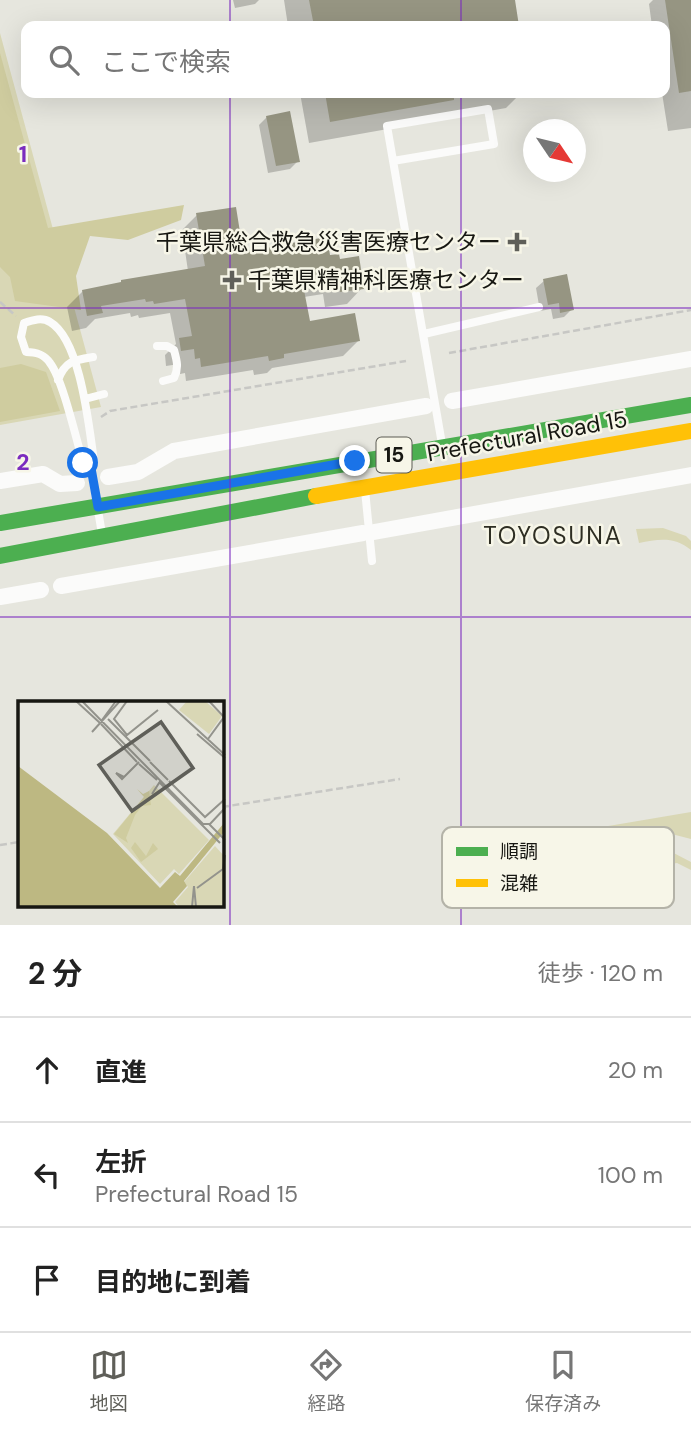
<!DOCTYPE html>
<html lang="ja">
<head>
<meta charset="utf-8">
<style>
	:root { --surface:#fff; --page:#f6f6f6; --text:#222; --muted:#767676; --line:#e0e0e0; --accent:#5f5f59 }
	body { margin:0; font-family:"DM Sans","Noto Sans JP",sans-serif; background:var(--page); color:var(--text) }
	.compass { position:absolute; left:523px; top:119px; width:63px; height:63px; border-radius:50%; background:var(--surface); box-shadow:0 7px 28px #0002; rotate:125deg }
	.stop { position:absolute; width:21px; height:21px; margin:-16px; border:5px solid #1a73e8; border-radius:50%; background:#fff }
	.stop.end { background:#1a73e8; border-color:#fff; box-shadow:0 2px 7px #0008 }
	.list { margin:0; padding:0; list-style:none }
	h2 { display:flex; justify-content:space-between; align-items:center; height:91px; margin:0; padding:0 28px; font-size:30px }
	h2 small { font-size:23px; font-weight:400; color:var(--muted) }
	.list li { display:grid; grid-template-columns:46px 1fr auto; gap:21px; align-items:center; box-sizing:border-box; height:105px; padding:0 28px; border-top:2px solid var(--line) }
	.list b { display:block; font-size:26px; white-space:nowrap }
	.list p { margin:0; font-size:23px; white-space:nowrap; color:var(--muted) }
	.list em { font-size:23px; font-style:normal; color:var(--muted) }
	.icon { flex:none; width:38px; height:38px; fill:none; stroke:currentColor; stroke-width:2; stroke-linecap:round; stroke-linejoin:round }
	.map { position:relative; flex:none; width:691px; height:925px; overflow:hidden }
	.search { position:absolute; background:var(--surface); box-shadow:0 7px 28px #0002; left:21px; right:21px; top:21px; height:77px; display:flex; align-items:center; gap:18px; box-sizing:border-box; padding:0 24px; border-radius:14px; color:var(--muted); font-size:26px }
	.sheet { height:406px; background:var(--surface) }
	nav { display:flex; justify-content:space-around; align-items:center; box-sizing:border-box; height:98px; border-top:2px solid var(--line); background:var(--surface); font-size:19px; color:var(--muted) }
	nav a { display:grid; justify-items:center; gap:4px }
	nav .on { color:var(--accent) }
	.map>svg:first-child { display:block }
	.green { fill:#d9d7b5 }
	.forest { fill:#cfcc9f }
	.shadow { fill:#0003 }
	.building { fill:#969582 }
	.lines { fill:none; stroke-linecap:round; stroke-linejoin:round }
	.path { stroke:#c7c7c4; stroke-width:2.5; stroke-dasharray:7 3.5; stroke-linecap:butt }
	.lane { stroke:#fbfbfa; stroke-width:8 }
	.street { stroke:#fbfbfa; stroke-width:16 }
	.fast { stroke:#4caf50; stroke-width:16 }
	.slow { stroke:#ffc107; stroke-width:16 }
	.route { stroke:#1a73e8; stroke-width:9 }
	.grid { fill:none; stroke:#7b2cbf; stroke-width:2; stroke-opacity:0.55 }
	.poi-dot { fill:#5f5f59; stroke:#f7f6e8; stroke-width:2.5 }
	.labels { text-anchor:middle; stroke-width:5; stroke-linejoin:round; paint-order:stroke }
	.shield { fill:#f7f6e8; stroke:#5a5a52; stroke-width:2 }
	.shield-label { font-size:21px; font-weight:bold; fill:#171712 }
	.poi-label { font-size:23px; fill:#171712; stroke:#f7f6e8; text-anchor:end }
	.street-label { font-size:23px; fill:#171712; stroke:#f7f6e8 }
	.neighbourhood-label { font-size:24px; letter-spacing:2px; fill:#2e2e23; stroke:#f7f6e8 }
	.inset-road { fill:none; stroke:#93938c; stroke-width:2 }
	.view { fill:#5f5f59; fill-opacity:0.15; stroke:#5f5f59; stroke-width:3.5 }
	.inset-edge { fill:none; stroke:#171712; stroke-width:3.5 }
	.key { fill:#f7f6e8; stroke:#b4b3a8; stroke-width:2 }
	.key-label { font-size:19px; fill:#171712 }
	.grid-label { font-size:23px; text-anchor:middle; font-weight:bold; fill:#7b2cbf; stroke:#f7f6e8; stroke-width:5; stroke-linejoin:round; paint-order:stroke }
</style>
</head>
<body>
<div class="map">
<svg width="691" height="925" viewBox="0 0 691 925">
	<rect width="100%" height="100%" fill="#e6e6de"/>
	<!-- green -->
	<path class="green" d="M0,33L101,407L0,425Z
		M663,528L686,536L691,541V550C675,536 658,539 639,543L636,529Z
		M691,812V839L656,830L629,829L456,860L446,857L443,854Z
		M635,847L664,848L691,862V870L677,863L640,869L637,858L448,890L458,881Z"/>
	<!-- forest -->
	<path class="forest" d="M0,53L48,228L184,205L181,220L128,240L90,236L76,276L81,310L15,301L10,277L0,267Z
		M21,364L46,372L60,411L0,422V368Z"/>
	<!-- shadow -->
	<path class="shadow" d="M233,0H259L255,4L235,8Z
		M284,0H513L518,26H288Z
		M653,0H691V128L668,131L662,93H665V26H652L649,4Z
		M300,93H521L506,108L309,143Z
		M267,117L298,161L290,169L268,173L259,125Z
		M197,215L242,253L329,257L362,288L347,304L325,307L323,294L304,297L308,323L358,341L343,356L272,368L267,373L254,375L253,370L186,381L185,373L180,374L179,364L166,366L165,355L176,344L170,313L139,318L138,315L131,317L130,313L95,319L86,328L72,331L67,307L83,291L188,271L182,230Z
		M544,281L572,309L564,317L553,319L551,309L540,311L536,288Z"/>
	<!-- building -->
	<path class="building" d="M309,0H515L519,26H314Z
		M665,0H691V91L679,93Z
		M325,93H454V100L330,122Z
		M290,111L300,162L276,166L266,116Z
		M236,207L243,251L327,237L330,255L339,254L340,259L359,256L364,289L340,292L338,279L303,285L310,321L355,313L360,341L284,354V358L269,361L268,356L201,367L200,358L195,359L194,349L181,351L179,338L192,336L185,299L154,304L153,301L146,302L145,299L101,306L103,313L87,316L82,290L121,282V280L205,266L196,213Z
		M567,274L574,310L560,313L559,303L548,305L543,279Z"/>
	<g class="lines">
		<!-- path -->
		<path class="path" d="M0,302L16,316
			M449,353L691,310
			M101,417L110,411L406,361
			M222,807L400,779
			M0,845L19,842"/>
		<!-- lane -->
		<path class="lane" d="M393,161L494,144L488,109L387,126L442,444
			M424,334L539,307
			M157,346H167L174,350C177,361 179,368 174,378L163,381
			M58,380C65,361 74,360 93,357
			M85,399L104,394
			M91,468L83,462C76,439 63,380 50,363C44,354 36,352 26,352L21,337L24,323C33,320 42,317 50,322C81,340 89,428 94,461L91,468L102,534
			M365,490L372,561"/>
		<!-- street -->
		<path class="street" d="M452,401L691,359
			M108,477L138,472L174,451L426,406
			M0,481L43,474L60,484L77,483
			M374,532L691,475
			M61,586L363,533
			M0,597L41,590"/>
		<!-- fast -->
		<path class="fast" d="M0,523L691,405
			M0,556L316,496"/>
		<!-- slow -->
		<path class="slow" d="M316,496L691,431"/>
	</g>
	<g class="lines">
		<!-- route -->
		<path class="route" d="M83,463L91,468L98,507L355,461"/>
	</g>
	<!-- grid -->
	<path class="grid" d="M230,0V26M461,0V26M230,93V925M461,93V925M0,308H691M0,617H691"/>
	<!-- markers -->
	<g class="poi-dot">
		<path d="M513.5 231.5h7v7h7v7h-7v7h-7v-7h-7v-7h7z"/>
		<path d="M228.5 269.5h7v7h7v7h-7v7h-7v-7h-7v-7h7z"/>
	</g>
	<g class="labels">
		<!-- shield labels -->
		<rect class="shield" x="376.5" y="437.5" width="35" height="35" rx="5"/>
		<g class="shield-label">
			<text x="394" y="462">15</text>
		</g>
		<!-- poi labels -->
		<g class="poi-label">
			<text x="501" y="250">千葉県総合救急災害医療センター</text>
			<text x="248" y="288" text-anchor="start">千葉県精神科医療センター</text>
		</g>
		<!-- street labels -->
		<g class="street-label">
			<text transform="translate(527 436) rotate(-10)" y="8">Prefectural Road 15</text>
		</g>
		<!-- neighbourhood labels -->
		<g class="neighbourhood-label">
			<text x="553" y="544">TOYOSUNA</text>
		</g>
	</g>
	<!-- overview -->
	<g transform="translate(18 701)">
		<rect width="206" height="206" fill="#e6e6de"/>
		<path d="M169,0H187L204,15L191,33L161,9ZM136,84L191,139L161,173L156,168L142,183L95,133ZM197,145L206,155V206H161L157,201L170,186L166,181Z" fill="#d9d7b5"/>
		<path d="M119,88L125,93L131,90L133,104L124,105L117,114L108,137L110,142L96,133L126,96ZM117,141L128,155L135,142L140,148L123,161L113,147Z" fill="#cfcc9f"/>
		<path d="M0,65L89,132L142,187L157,171L162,175L206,122V131L166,180L169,185L155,201L160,206H0Z" fill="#bdb882"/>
		<path class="inset-road" d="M58,0L82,22M64,0L185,123H192L207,107M109,0L96,18L109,34L140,9M148,0L207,54M90,18L132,60M84,19L98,0M83,23L119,61M74,31L102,0M179,33L207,57M190,38L206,16L191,0M132,61L150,79M121,63L139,79M106,76L98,72L104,78L121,61M151,80L187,116L207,98M141,82L134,93L143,79M142,82L202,142M191,123L207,139M179,187L205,168L207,154M174,206L176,185L178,206"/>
		<path class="view" d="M143,21L175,67L114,110L81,64Z"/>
		<rect width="206" height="206" class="inset-edge"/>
	</g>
	<!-- legend -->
	<rect x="442" y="827" width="232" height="81" rx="10" class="key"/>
	<rect x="456" y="847" width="32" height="9" fill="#4caf50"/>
	<rect x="456" y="879" width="32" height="8" fill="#ffc107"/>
	<g class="key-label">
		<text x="500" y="858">順調</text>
		<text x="500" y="890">混雑</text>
	</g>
	<g class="grid-label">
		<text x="23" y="162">1</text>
		<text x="23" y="470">2</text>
	</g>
</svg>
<svg class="compass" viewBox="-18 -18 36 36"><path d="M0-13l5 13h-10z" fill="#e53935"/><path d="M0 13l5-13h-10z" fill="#767676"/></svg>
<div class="stop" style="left:83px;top:463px"></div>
<div class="stop end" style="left:355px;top:461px"></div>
<div class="search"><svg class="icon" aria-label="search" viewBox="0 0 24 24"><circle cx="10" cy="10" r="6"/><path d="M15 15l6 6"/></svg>ここで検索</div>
</div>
<section class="sheet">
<h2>2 分<small>徒歩 · 120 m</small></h2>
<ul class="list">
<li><svg class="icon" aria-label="ahead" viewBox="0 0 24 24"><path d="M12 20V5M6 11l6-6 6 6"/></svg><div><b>直進</b></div><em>20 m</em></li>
<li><svg class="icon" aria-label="left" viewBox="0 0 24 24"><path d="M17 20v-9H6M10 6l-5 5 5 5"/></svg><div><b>左折</b><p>Prefectural Road 15</p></div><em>100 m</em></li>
<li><svg class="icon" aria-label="arrive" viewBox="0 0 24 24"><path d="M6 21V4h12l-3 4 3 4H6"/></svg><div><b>目的地に到着</b></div></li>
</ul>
</section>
<nav>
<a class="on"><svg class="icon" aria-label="map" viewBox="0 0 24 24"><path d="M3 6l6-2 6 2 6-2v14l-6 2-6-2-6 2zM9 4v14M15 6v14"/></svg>地図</a>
<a><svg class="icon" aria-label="directions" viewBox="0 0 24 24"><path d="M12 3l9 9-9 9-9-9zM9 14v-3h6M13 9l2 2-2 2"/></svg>経路</a>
<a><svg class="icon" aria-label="saved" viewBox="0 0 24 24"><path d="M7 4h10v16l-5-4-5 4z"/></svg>保存済み</a>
</nav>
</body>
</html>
